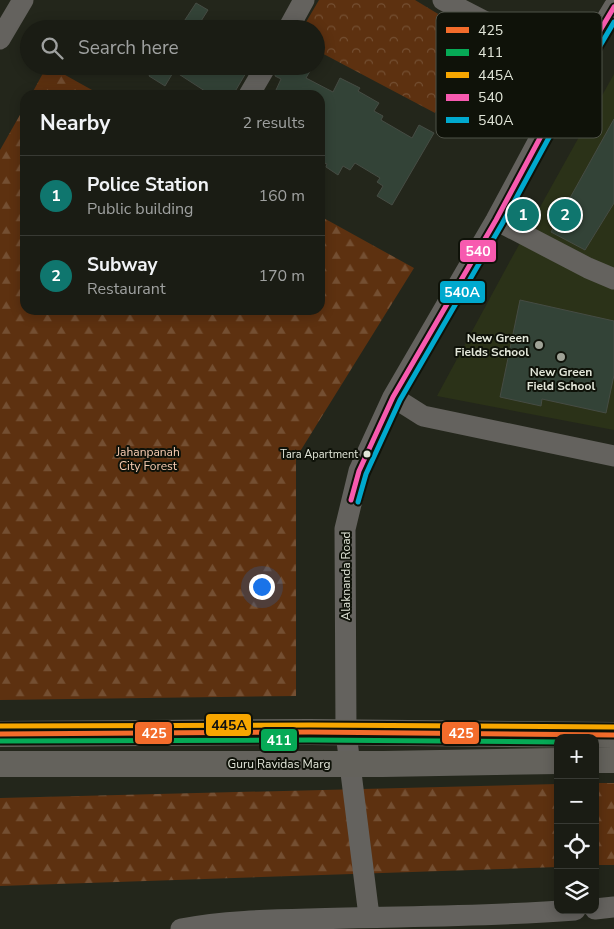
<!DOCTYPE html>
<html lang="en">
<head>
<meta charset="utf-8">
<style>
	:root { --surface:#1a1c14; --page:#23251d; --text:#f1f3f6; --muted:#9fa1a0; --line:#383a34; --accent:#0f766e }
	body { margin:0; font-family:"Nunito Sans",sans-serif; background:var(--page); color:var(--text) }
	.controls { position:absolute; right:15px; bottom:15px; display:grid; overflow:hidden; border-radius:10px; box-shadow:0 2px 12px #0003 }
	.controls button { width:45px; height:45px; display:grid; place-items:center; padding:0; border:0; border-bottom:1px solid var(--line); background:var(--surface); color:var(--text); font:25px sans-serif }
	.you { position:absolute; left:261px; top:586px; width:18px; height:18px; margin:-12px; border:4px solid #fff; border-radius:50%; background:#1a73e8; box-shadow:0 0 0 8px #1a73e833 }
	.badge { display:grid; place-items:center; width:32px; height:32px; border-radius:50%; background:var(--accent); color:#fff; font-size:16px; font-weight:700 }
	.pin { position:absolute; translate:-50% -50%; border:2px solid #fff; box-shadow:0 1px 5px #0006 }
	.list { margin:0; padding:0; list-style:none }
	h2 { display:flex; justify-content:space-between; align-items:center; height:65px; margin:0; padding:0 20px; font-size:21px }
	h2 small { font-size:16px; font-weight:400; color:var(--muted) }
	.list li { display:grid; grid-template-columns:32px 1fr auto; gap:15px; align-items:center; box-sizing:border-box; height:80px; padding:0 20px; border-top:1px solid var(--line) }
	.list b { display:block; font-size:19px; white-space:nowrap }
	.list p { margin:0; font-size:16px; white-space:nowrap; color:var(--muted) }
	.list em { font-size:16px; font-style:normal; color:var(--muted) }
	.icon { flex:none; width:28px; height:28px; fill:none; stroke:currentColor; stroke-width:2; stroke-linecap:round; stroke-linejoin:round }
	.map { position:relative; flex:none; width:614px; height:929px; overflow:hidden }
	.search { position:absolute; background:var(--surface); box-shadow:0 2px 12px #0003; left:20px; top:20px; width:305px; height:55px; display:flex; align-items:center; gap:12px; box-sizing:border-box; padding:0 18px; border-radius:28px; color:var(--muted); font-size:19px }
	.panel { position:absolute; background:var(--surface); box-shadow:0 2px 12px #0003; left:20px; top:90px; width:305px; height:225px; border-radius:15px }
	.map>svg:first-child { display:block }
	.built { fill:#2b3218 }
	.forest { fill:url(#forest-firs) }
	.park { fill:url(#park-crowns) }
	.building { fill:#334337; stroke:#464c44 }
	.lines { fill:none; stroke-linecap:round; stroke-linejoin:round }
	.minor { stroke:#64625e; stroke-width:21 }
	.major { stroke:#64625c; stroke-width:26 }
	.bus-1-casing { stroke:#0f1209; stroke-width:9 }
	.bus-2-casing { stroke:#0f1209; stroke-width:9 }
	.bus-3-casing { stroke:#0f1209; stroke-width:9 }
	.bus-4-casing { stroke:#0f1209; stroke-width:9 }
	.bus-5-casing { stroke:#0f1209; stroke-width:9 }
	.bus-1 { stroke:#f36c2b; stroke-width:5 }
	.bus-2 { stroke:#06aa56; stroke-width:5 }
	.bus-3 { stroke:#f7a600; stroke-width:5 }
	.bus-4 { stroke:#f75aaf; stroke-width:5 }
	.bus-5 { stroke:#00a9ce; stroke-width:5 }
	.poi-dot { fill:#a0a397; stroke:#0f1209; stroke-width:2 }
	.bus-dot { fill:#e3e7da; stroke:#0f1209; stroke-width:2 }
	.labels { text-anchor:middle; stroke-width:4; stroke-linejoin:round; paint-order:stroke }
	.bus-label { font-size:11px; fill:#e3e7da; stroke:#0f1209; text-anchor:end }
	.poi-label { font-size:12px; font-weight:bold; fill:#e3e7da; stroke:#0f1209; text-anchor:end }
	.park-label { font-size:12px; fill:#f8ccb2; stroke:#0f1209 }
	.street-label { font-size:12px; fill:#e3e7da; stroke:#0f1209 }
	.key { fill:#0f1209; stroke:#4f5248; stroke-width:1 }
	.key-label { font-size:14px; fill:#e3e7da }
	.line-badge { stroke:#0f1209; stroke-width:2 }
	.badge-label { font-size:14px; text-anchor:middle; font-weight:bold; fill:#fff }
	.pale-badge-label { font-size:14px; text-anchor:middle; font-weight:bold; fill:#111 }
</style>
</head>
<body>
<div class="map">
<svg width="614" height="929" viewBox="0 0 614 929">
	<defs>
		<pattern id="forest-firs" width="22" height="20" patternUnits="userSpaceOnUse" patternTransform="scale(1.25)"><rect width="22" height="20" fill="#5d3110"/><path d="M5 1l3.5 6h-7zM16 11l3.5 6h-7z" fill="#744f32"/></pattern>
		<pattern id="park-crowns" width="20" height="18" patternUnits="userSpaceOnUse" patternTransform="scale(1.25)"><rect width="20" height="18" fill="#5d3110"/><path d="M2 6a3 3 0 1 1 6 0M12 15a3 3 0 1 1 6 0" fill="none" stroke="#744f32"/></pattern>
	</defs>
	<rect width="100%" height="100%" fill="#23261b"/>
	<!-- built -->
	<path class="built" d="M614,74V430L437,396L510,261Z"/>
	<!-- forest -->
	<path class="forest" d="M47,66H49L101,95H31Z
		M25,106V310H320V216L414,268L296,458V696L0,700V150Z
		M595,783H614V865H595Z
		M558,784V867L0,886V798Z"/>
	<!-- park -->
	<path class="park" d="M319,0H415L473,35L435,113L316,50V29H302Z"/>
	<!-- building -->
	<path class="building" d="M196,3L208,10L196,29H179Z
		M154,66H250L233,95H211L174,71L165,86L149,76Z
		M278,66H300L310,71L306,78L333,92L340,78L360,88L358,91L379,103L374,111L383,116L381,120L412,138L419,125L434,133L392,205L377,196L383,186L377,182L380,178L355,163L350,170L343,166L338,175L326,167L327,164L320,161V95H286L276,90L281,79L275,76Z
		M614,119V203L585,250L551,232Z
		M520,300L614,321V375L606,413L542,399L541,406L500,397Z"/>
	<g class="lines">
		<!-- minor -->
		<path class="minor" d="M443,0L577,69
			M288,29L304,0
			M0,39L23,0
			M249,95L266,66
			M496,220L588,268L614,279
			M393,397L423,416L614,456
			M595,909L614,907
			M369,916L346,733L345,529L359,471L393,397L496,220L577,69L614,7
			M181,929C223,921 267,920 309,919C398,916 486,917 575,910"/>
		<!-- major -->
		<path class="major" d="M0,734L310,732L614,735
			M595,760H614
			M0,764H383L558,761"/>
		<defs>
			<path id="bus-1" d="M0,734L310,732L614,735"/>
			<path id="bus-2" d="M0,741L310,740L558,742"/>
			<path id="bus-3" d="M0,726L310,725L614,727"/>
			<path id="bus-4" d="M351,500L359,471L393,397L496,220L577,69L614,7"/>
			<path id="bus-5" d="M358,502L366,474L400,400L502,224L584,73L614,22"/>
		</defs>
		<!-- bus-1 casing -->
		<use href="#bus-1" class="bus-1-casing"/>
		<!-- bus-2 casing -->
		<use href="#bus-2" class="bus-2-casing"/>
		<!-- bus-3 casing -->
		<use href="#bus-3" class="bus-3-casing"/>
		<!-- bus-4 casing -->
		<use href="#bus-4" class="bus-4-casing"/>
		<!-- bus-5 casing -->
		<use href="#bus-5" class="bus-5-casing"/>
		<!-- bus-1 -->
		<use href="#bus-1" class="bus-1"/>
		<!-- bus-2 -->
		<use href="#bus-2" class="bus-2"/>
		<!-- bus-3 -->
		<use href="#bus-3" class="bus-3"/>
		<!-- bus-4 -->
		<use href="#bus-4" class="bus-4"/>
		<!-- bus-5 -->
		<use href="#bus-5" class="bus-5"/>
	</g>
	<!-- markers -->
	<g class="poi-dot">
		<circle cx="539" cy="345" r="5"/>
		<circle cx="561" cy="357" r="5"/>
	</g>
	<circle class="bus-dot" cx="367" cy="454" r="4.5"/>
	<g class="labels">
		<!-- bus labels -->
		<g class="bus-label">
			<text x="358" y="458">Tara Apartment</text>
		</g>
		<!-- poi labels -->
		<g class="poi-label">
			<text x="529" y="342">New Green<tspan x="529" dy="14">Fields School</tspan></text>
			<text x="561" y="376" text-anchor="middle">New Green<tspan x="561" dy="14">Field School</tspan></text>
		</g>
		<!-- park labels -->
		<g class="park-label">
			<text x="148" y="456">Jahanpanah<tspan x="148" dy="14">City Forest</tspan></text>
		</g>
		<!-- street labels -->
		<g class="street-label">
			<text transform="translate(346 576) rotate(-90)" y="4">Alaknanda Road</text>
			<text x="279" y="768">Guru Ravidas Marg</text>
		</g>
	</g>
	<!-- legend -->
	<rect x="436" y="12" width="166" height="126" rx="8" class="key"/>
	<rect x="446" y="27" width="23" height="6" fill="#f36c2b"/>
	<rect x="446" y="49" width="23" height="7" fill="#06aa56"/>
	<rect x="446" y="72" width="23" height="6" fill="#f7a600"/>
	<rect x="446" y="94" width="23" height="7" fill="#f75aaf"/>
	<rect x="446" y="117" width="23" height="6" fill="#00a9ce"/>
	<g class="key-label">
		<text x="478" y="35">425</text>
		<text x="478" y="57">411</text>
		<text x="478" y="80">445A</text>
		<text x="478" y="102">540</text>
		<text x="478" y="125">540A</text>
	</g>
	<g class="line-badge">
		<rect x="459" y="239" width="38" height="24" rx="5" fill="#f75aaf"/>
		<rect x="439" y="280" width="47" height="24" rx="5" fill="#00a9ce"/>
		<rect x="205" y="713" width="47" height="24" rx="5" fill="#f7a600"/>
		<rect x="134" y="721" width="39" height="24" rx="5" fill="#f36c2b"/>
		<rect x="441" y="721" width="39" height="24" rx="5" fill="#f36c2b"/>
		<rect x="260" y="728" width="38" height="24" rx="5" fill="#06aa56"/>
	</g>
	<g class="badge-label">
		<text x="478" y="256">540</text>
		<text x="462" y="297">540A</text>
		<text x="154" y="738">425</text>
		<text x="461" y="738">425</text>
		<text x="279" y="745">411</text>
	</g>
	<g class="pale-badge-label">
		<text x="229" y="730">445A</text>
	</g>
</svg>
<div class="controls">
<button>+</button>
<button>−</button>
<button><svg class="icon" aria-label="locate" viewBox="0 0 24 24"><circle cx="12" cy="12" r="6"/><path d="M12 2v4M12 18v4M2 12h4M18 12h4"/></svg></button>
<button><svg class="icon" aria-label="layers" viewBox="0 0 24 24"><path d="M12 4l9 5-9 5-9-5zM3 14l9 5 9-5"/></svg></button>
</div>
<div class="you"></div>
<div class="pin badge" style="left:523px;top:215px">1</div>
<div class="pin badge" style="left:565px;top:215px">2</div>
<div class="search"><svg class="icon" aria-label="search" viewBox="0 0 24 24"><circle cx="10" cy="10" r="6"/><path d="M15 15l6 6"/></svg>Search here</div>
<section class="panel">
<h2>Nearby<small>2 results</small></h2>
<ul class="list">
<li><span class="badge">1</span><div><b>Police Station</b><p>Public building</p></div><em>160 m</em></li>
<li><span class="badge">2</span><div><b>Subway</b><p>Restaurant</p></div><em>170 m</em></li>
</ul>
</section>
</div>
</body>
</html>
